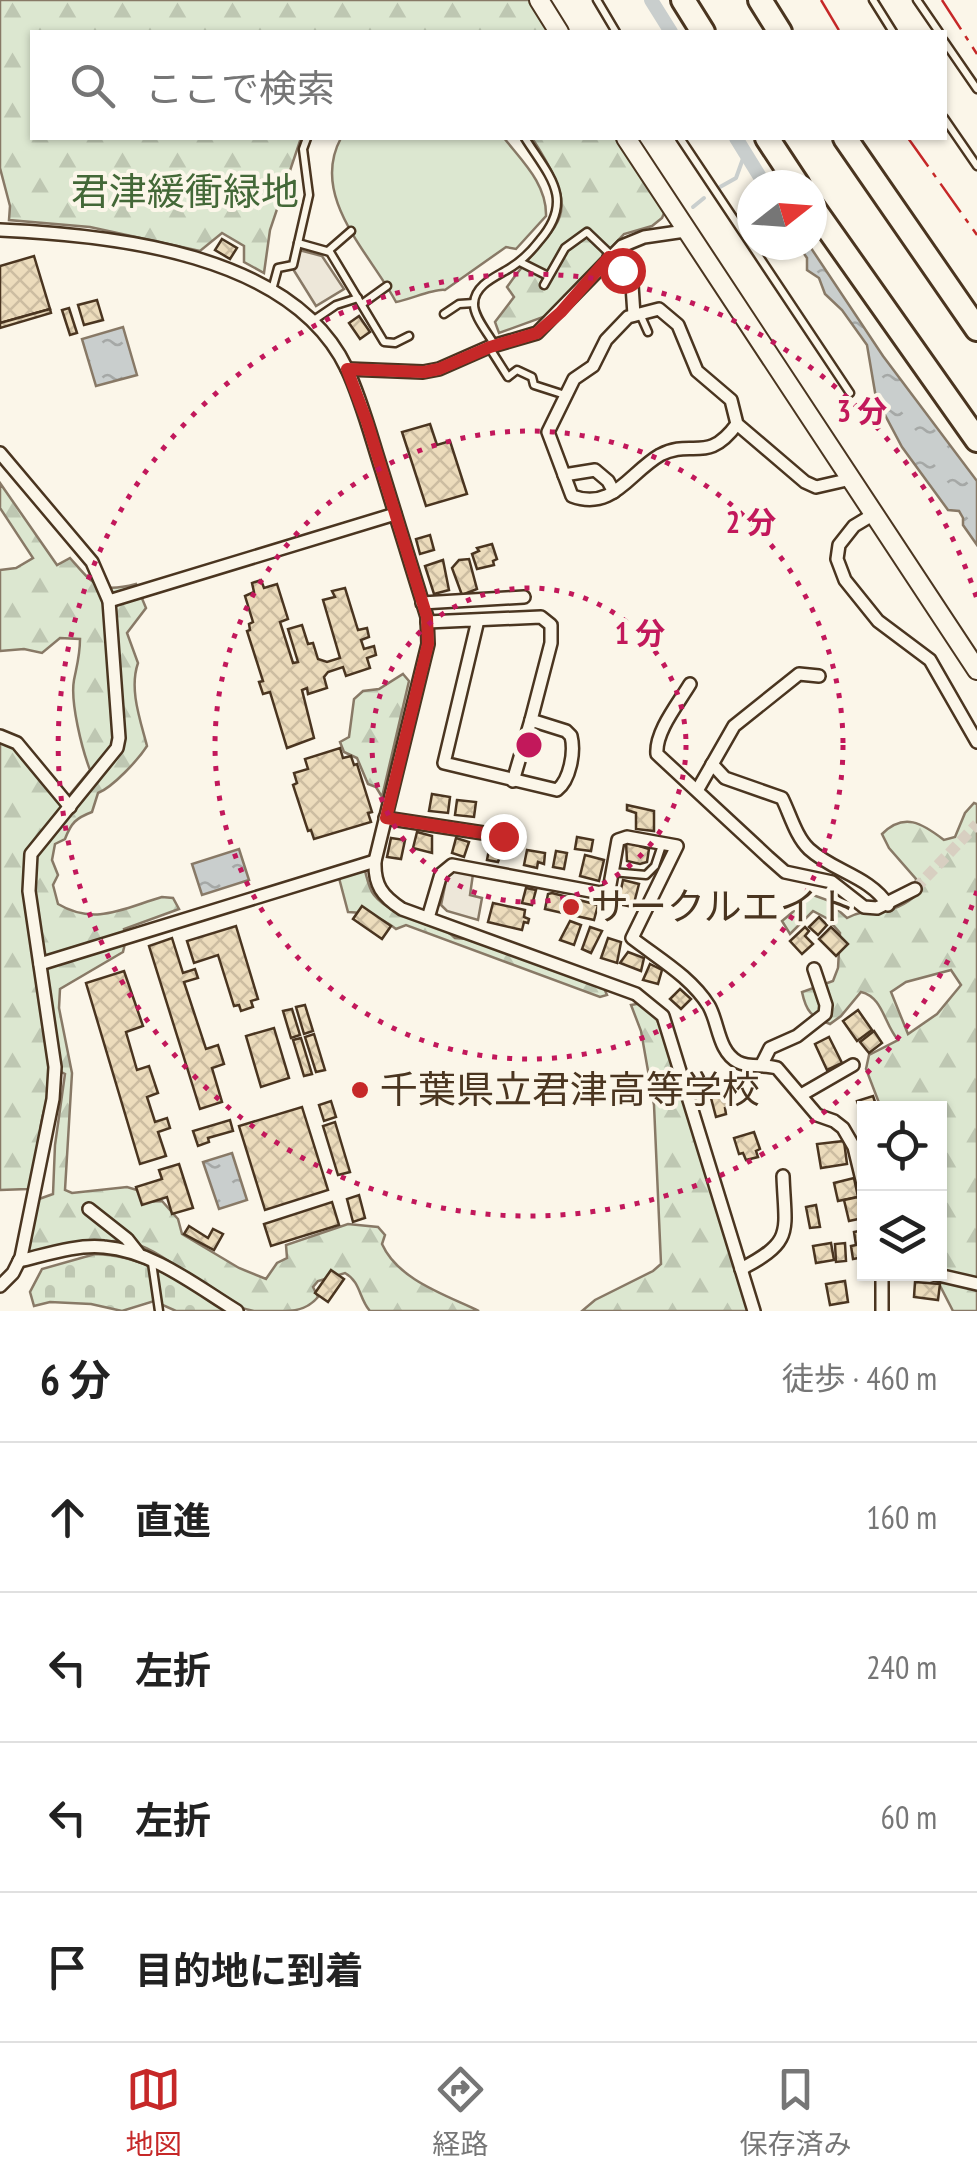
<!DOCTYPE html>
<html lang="ja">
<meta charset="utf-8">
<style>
body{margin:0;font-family:"PT Sans Narrow","Noto Sans JP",sans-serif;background:#f2f2f2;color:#222}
.controls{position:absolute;right:30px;bottom:30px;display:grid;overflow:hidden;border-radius:0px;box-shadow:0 2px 8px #0004}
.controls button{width:90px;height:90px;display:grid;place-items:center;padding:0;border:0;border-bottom:2px solid #e0e0e0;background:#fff;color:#222;font:50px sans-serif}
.compass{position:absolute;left:737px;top:170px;width:90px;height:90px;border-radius:50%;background:#fff;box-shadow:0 2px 8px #0004;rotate:73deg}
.stop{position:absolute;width:30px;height:30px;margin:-22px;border:8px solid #c62828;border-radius:50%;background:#fff}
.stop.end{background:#c62828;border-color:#fff;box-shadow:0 2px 10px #0008}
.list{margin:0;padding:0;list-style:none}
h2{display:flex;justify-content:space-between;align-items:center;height:130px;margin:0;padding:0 40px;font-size:42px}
h2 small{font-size:32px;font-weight:400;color:#767676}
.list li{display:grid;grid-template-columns:65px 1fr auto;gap:30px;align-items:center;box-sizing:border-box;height:150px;padding:0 40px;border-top:2px solid #e0e0e0}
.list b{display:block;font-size:38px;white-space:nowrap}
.list em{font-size:32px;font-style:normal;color:#767676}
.icon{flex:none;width:55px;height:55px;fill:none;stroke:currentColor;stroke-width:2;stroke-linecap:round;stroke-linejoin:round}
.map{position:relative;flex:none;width:977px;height:1311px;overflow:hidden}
.search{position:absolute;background:#fff;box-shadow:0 2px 8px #0004;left:30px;right:30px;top:30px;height:110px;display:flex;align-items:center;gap:25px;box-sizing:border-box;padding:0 35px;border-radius:0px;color:#767676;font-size:38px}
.sheet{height:730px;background:#fff}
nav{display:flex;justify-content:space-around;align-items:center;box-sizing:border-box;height:140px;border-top:2px solid #e0e0e0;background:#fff;font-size:28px;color:#767676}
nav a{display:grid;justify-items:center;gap:5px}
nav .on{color:#c62828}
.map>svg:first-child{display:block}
.forest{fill:url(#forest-firs);stroke:#887966;stroke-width:2.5;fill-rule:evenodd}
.cemetery{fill:url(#cemetery-stones);stroke:#887966;stroke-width:2.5}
.garden{fill:#dce7d0;stroke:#887966;stroke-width:2.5}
.parking{fill:#ede7d9;stroke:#887966;stroke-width:2.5}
.water{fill:url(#water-ripples);stroke:#887966;stroke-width:2.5}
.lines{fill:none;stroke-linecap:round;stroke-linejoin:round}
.stream{stroke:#c9cecd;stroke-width:4}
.canal{stroke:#c9cecd;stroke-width:14}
.building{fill:url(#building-cross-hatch);stroke:#4a3520;stroke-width:2.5}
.street-tunnel{stroke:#d8cfc1;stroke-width:11;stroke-dasharray:11 5.5;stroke-linecap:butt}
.lane-casing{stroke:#4a3520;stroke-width:11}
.street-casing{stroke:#4a3520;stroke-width:16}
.primary-casing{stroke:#4a3520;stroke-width:22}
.highway-casing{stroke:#4a3520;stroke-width:28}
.lane{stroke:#fbf6e9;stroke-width:6}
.street{stroke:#fbf6e9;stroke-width:11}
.primary{stroke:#fbf6e9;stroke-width:18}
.highway{stroke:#fbf6e9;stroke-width:22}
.power{stroke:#c62828;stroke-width:2.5;stroke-dasharray:35 8 5 8;stroke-linecap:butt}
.route{stroke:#c62828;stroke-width:12}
.ring{fill:none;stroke:#c2185b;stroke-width:5;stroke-dasharray:5 10}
.poi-dot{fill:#c62828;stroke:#fbf6e9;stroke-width:4}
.labels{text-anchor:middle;stroke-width:8;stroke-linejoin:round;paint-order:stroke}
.park-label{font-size:38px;fill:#436837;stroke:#fbf6e9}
.poi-label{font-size:38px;fill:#4a3520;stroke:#fbf6e9;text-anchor:start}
.centre{fill:#c2185b;stroke:#fbf6e9;stroke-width:5}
.ring-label{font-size:30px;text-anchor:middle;font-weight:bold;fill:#c2185b;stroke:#fbf6e9;stroke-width:8;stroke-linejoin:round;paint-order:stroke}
</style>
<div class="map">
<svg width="977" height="1311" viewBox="0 0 977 1311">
<defs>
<pattern id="forest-firs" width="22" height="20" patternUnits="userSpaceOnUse" patternTransform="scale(2.5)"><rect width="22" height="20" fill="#dce7d0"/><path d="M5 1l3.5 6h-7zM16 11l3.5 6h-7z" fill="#bec7b2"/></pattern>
<pattern id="cemetery-stones" width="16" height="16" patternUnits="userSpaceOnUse" patternTransform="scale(2.5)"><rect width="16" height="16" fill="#dce7d0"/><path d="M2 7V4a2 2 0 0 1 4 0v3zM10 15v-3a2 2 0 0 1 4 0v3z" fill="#bec7b2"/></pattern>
<pattern id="water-ripples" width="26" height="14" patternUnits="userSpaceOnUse" patternTransform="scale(2.5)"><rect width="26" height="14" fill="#c9cecd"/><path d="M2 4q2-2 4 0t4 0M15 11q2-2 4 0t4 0" fill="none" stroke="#a5a8a6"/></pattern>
<pattern id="building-cross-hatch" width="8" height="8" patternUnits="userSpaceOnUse" patternTransform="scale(2.5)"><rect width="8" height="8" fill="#ecdcbc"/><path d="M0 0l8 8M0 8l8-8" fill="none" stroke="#ccbda1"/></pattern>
</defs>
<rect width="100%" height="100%" fill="#fbf6e9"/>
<!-- forest -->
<g class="forest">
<path d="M0,0H531L551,32H32V138H301L270,230L264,273L244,262V246L222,233L200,251L90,227L9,220L10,206L0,168Z"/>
<path d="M532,138H618L665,211L662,218L652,226L624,234L546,316L499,333L495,322L514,297L507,287C556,217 588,225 532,138Z"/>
<path d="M0,483L57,565L70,558C94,585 98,594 136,584L146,608L127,633L138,663C129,689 140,719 147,746C138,760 113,787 98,793L92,812C76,818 71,823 65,839L55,844L52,860L58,875L53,885L58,904C95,926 124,908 162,897L173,898L179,909L124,929L126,939L123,952L60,989L59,1008L72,1073L65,1190L72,1193L127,1187L137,1190L143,1202L162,1201L178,1219L182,1234L239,1268L266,1279L277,1263L287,1258L286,1245L348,1224L378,1227L385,1235L382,1244C398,1280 446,1295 479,1311H370C359,1299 361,1282 345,1273L318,1281L313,1287L318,1297C309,1308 298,1311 285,1311C275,1311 263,1311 254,1311C215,1305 174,1255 133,1243C107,1236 60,1250 33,1255L26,1252L39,1199L53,1194L55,1145L65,1074L57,1070C51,1090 41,1113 40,1134C38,1155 41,1171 28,1189L0,1190V739L22,753L62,804L90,770C82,749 70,702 74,680C77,665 80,655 80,639L60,638L42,653L24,649L0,651V570L16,568L33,558L0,508Z"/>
<path d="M403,674L409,681L382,797L376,787L368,784L357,758L344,752L340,742L349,737L354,699L363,691L379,689Z"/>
<path d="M974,803L977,804V1311H953L934,1274H940V1108H881L866,1069L869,1055L898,1040C884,1024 883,997 861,992L841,1016L830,1024C811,1017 806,1011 802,992L833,981L838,968L840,933L828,919L813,911L790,934L782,921L813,895L827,900L847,918C872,904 885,920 914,897L916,879L889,848L882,834C904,812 922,823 944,840L955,837L965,813ZM951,970L961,985L937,1014L908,1034L891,992L906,982Z"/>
<path d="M356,870L365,871C367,878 369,889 374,895C394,920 433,917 455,938L467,939L604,988L607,995L600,997L406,925L396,929C381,917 367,913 348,912L339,878Z"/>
<path d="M642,1003L656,1018L667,1042L749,1311H582L595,1300L653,1271L661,1264L654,1105L641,1031L631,1005Z"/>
</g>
<!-- cemetery -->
<path class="cemetery" d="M95,1254C145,1255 187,1285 228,1311H176L154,1301L122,1311L91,1304L50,1302L34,1306L30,1292L42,1269Z"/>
<!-- garden -->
<path class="garden" d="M341,138H504C522,161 547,184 546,216L516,249L506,247L445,290C435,288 409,300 396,302C370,253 309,197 341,138Z"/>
<!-- parking -->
<g class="parking">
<path d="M299,250L322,256L344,289L316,306L293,269Z"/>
<path d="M453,870L473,874L470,895L482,898L478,920L447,911L441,905L447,876Z"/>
</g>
<!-- water -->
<g class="water">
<path d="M798,245H809L883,356L977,481V545L963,525V518L959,511L948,510L902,447L876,398L867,345L842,310L825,294L819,278L807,270V258Z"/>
<path d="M123,327L137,375L96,386L82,339Z"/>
<path d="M239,849L249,880L202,895L192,864Z"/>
<path d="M232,1153L247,1200L219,1209L203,1162Z"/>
</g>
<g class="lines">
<!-- stream -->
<g class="stream">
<path d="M720,187L736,178L745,153"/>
<path d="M693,207L704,198"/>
</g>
<!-- canal -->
<g class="canal">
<path d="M651,0L671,32"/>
<path d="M736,138L765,185"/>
</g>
</g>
<!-- building -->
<g class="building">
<path d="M222,239L237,248L230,259L215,250Z"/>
<path d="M34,256L50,309L0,323V266Z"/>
<path d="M97,300L103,320L84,325L78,305Z"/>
<path d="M69,308L77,333L70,335L62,310Z"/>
<path d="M50,309L51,313L0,328V323Z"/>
<path d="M359,316L370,332L360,339L349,323Z"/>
<path d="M430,424L437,445L450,441L467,494L426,506L402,432Z"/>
<path d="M430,535L434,550L420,554L416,539Z"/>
<path d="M492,544L497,559L493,561L494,565L477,569L472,554L479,551L477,548Z"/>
<path d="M469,559L477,589L462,595L452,568L459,560Z"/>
<path d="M443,560L449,590L434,594L425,566Z"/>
<path d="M261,580L264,588L277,584L288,619L280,622L293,663L298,662L288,629L302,625L308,644L313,643L318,659L327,662L340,658L323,600L335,597L332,591L345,588L358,630L367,628L369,637L361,640L364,649L374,646L376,655L367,658L370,668L346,676L343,667L328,672L324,677L327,688L308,694L307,688L302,690L314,738L287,748L270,692L263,694L259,682L263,681L247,631L250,630L249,624L253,622L245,596L254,592L252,583Z"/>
<path d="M340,748L343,758L351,756L354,765L357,764L372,812L368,813L371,822L314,839L311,830L308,831L293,785L297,783L294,773L308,769L305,759Z"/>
<path d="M432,794L450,797L448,813L429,811Z"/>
<path d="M457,800L476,802L474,817L455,815Z"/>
<path d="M627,805L654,811V831L636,829V813L627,810Z"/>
<path d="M417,832L432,836V853L413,848Z"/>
<path d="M577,837L593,840L591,851L575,849Z"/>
<path d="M391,838L405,840L401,859L387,857Z"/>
<path d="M456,838L469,842L464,857L452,853Z"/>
<path d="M626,842L649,849L647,862L640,864L627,861Z"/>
<path d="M490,844L504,846L498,862L487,860Z"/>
<path d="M527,850L545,853L544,864L538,862L537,868L524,865Z"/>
<path d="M556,851L567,853L564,869L553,867Z"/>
<path d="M585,855L604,860L599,881L580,876Z"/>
<path d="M623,880L639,884L633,907L618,904Z"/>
<path d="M526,888L536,890L532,905L522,903Z"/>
<path d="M552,893L598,905L594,920L545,909L548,894Z"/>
<path d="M493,903L525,910L524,917L529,919L528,923L524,922L522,930L488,922Z"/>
<path d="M362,906L391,926L382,939L353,919Z"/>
<path d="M819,917L827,925L818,935L809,927Z"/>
<path d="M570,921L581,925L574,945L560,940Z"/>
<path d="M236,926L258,999L251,1001L253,1007L241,1011L239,1005L234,1006L218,955L194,963L187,941Z"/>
<path d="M590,927L602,931L591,953L582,949Z"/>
<path d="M805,927L809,931L805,936L813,944L802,954L790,941Z"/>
<path d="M831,927L848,944L836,956L819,939Z"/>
<path d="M172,938L183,973L195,969L198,978L184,982L206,1049L218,1045L224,1064L212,1068L222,1102L200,1109L149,946Z"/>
<path d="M608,938L621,942L617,963L601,958Z"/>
<path d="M628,952L644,958L641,971L620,963Z"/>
<path d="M650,964L662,970L658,984L643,980Z"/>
<path d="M124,971L143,1026L126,1032L137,1070L149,1066L158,1093L147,1097L155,1122L167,1118L170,1128L158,1132L166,1156L140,1164L86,983Z"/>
<path d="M680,989L691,999L681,1009L670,999Z"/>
<path d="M305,1005L313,1031L304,1034L296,1007Z"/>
<path d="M292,1009L300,1035L291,1038L283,1011Z"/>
<path d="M858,1010L872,1030L857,1041L843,1021Z"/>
<path d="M274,1028L289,1078L261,1087L246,1036Z"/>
<path d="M874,1031L882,1043L869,1053L860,1042Z"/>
<path d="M314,1034L325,1070L316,1072L305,1037Z"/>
<path d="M829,1037L842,1063L827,1070L815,1044Z"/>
<path d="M301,1038L312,1074L304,1076L293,1040Z"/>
<path d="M721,1095L725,1098L728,1107L725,1108L726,1114L716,1117L711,1098Z"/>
<path d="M873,1096L877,1108H864V1121L857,1101Z"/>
<path d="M331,1101L336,1117L324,1121L319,1105Z"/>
<path d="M302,1107L328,1190L265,1210L239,1126Z"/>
<path d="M230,1120L233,1131L208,1138L209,1142L198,1146L193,1131Z"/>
<path d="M335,1122L350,1172L338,1175L323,1126Z"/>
<path d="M754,1132L760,1149L756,1151L758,1157L746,1160L743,1153L739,1154L734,1138Z"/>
<path d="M844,1141L847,1164L821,1168L817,1144Z"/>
<path d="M179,1164L193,1208L172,1214L167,1197L142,1205L136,1187L162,1179L159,1170Z"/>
<path d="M854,1178L858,1197L838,1201L834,1183Z"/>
<path d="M359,1195L365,1218L353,1222L347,1199Z"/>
<path d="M858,1197L863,1218L849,1221L844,1200Z"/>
<path d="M332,1202L339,1225L271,1246L264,1224Z"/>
<path d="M816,1205L820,1227L810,1228L806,1207Z"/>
<path d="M189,1226L208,1238L213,1229L223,1234L214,1250L184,1234Z"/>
<path d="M864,1230V1257L853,1259L851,1246L856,1245L854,1232Z"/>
<path d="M831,1243L834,1260L816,1263L813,1246Z"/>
<path d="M845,1243L846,1261L836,1262L835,1244Z"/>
<path d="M331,1270L344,1279L328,1302L315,1293Z"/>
<path d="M845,1281L848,1302L830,1305L826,1284Z"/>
<path d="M915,1282L940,1284L938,1300L914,1297Z"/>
</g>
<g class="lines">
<!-- street-tunnel -->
<path class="street-tunnel" d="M915,889L977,824"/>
<!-- lane casing -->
<g class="lane-casing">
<g id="lane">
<path d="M597,0L616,32"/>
<path d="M873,0L893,32"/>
<path d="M917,0L939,32"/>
<path d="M944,41L977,89"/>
<path d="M944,118L977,166"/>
<path d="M680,138L850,393"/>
<path d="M298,243L330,252L384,342L395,343L409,336"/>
<path d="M328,251L351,231"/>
<path d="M520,262L548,276"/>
<path d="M544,285L565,248L587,232L611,255"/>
<path d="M272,290L278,268L293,265L309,195L303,149L307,138"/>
<path d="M362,304L387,286"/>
<path d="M444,314L459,304L474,303"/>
<path d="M640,314L648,332"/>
<path d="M311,322L336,305L358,298"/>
<path d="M494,344C488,333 473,316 474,303C475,286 493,278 505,271C520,263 530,253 540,240C575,199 549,176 525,138"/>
<path d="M489,347L508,377L517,370L532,377L534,385L565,395"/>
<path d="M612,872L646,875L655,866L662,845"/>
<path d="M152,1263L159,1311"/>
</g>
</g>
<!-- street casing -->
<g class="street-casing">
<g id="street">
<path d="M0,230C112,235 292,253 347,369C362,401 371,437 382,471C397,520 412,568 427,617L428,644L375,861C374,885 382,896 402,909L636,994L663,1016L754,1311"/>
<path d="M609,257L632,285L634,315"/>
<path d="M347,369L423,372L439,369L489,347L537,333L622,246L644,237L685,231"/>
<path d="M737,424C707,465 692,438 660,455C629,473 613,511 572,496L548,432L574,379L593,366L606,340L628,317L659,309L678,325L697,371L731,400L737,424L805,482L816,487L851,479"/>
<path d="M0,453L92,562L109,601L119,738L117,748L31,854L29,891L55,1067L53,1099L21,1257L13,1273L0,1286"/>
<path d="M564,475L595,470L608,481L614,492"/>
<path d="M874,514L854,526L839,545L837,559L845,580L878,621L930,660L977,742"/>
<path d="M109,601L395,514"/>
<path d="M422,603L524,597"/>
<path d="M427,622L541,617L551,625V643L531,720L566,731L571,736C575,752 570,780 557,790L444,763L478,620"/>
<path d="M690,684C678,704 655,732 657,754L768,857L785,872L832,882L864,907L877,908L915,889"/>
<path d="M0,736L17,743L70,807"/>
<path d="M712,764L725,778L782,798C790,814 796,837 809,849C834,872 869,876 888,905"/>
<path d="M513,781L531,720"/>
<path d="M698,789L734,726L799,674L819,676"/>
<path d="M385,818L503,836"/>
<path d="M428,918L441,874L452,865L601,893L609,890L618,840L627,837L677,846L632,938C659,959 691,977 709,1006C719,1024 718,1051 738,1062C749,1068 764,1064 777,1068L817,1115L834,1121L843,1128L854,1147L864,1188"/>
<path d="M40,964L375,861"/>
<path d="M762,1064L770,1048L797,1036L825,1014L826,1005L814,969"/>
<path d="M801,1095L853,1065"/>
<path d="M89,1209L127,1239L138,1253"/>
<path d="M19,1261C45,1255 77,1244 104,1247C153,1251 196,1286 237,1311"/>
<path d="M741,1269C795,1241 785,1232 783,1176"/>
<path d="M882,1274V1311"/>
<path d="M934,1274L977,1284"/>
</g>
</g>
<!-- primary casing -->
<g class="primary-casing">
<g id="primary">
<path d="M539,0L559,32"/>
<path d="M626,138L977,670"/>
</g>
</g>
<!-- highway casing -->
<g class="highway-casing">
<g id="highway">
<path d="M683,0L703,32"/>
<path d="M760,0L780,32"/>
<path d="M767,138L798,185"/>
<path d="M845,138L977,329"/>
<path d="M812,206L977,440"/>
</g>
</g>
<!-- lane -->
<use href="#lane" class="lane"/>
<!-- street -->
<use href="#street" class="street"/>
<!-- primary -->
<use href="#primary" class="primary"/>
<!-- highway -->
<use href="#highway" class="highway"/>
<!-- power -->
<g class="power">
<path d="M821,0L840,32"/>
<path d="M942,0L977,54"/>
<path d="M908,138L977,235"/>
</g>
</g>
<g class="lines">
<!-- route -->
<path class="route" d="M503,836L386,818L428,644L427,617L367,422L347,369L424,372L439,369L490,347L537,333L561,312L609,257L622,270"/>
</g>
<!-- distance rings -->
<g class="ring">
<circle cx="529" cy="745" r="157"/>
<circle cx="529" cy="745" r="314"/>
<path d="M977 891A471 471 0 1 1 977 599"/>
</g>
<!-- markers -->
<g class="poi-dot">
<circle cx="571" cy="907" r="10"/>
<circle cx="360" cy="1090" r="10"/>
</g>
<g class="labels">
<!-- park labels -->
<g class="park-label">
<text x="185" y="205">君津緩衝緑地</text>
</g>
<!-- poi labels -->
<g class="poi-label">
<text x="591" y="920">サークルエイト</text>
<text x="380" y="1103">千葉県立君津高等学校</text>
</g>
</g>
<circle cx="529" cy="745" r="15" class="centre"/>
<g class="ring-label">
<text x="862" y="422">3 分</text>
<text x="751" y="533">2 分</text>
<text x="640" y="644">1 分</text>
</g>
</svg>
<div class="controls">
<button><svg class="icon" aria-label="locate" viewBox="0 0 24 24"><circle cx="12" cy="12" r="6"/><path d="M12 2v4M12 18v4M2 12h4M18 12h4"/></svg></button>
<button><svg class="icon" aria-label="layers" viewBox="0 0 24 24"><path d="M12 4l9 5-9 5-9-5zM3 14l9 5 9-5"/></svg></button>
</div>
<svg class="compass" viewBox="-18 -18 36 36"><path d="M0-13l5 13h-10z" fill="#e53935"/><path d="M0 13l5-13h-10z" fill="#767676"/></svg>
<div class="stop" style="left:622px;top:270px"></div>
<div class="stop end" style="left:503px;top:836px"></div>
<div class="search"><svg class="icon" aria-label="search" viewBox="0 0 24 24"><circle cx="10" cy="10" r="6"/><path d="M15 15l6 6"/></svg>ここで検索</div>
</div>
<section class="sheet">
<h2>6 分<small>徒歩 · 460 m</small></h2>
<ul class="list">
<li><svg class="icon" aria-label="ahead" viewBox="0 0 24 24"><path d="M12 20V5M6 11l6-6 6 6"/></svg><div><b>直進</b></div><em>160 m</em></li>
<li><svg class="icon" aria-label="left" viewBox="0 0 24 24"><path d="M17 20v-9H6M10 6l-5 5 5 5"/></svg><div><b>左折</b></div><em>240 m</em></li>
<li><svg class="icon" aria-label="left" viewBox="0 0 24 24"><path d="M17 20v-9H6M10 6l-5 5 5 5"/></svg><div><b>左折</b></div><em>60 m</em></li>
<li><svg class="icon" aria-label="arrive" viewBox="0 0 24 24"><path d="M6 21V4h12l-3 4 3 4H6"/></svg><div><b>目的地に到着</b></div></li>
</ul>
</section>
<nav>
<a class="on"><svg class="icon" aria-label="map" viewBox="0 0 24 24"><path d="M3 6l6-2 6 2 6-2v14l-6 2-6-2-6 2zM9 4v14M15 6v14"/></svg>地図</a>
<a><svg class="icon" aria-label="directions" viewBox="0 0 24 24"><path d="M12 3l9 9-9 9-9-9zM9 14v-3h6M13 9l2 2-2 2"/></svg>経路</a>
<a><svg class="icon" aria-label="saved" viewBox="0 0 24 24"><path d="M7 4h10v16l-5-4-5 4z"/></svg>保存済み</a>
</nav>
